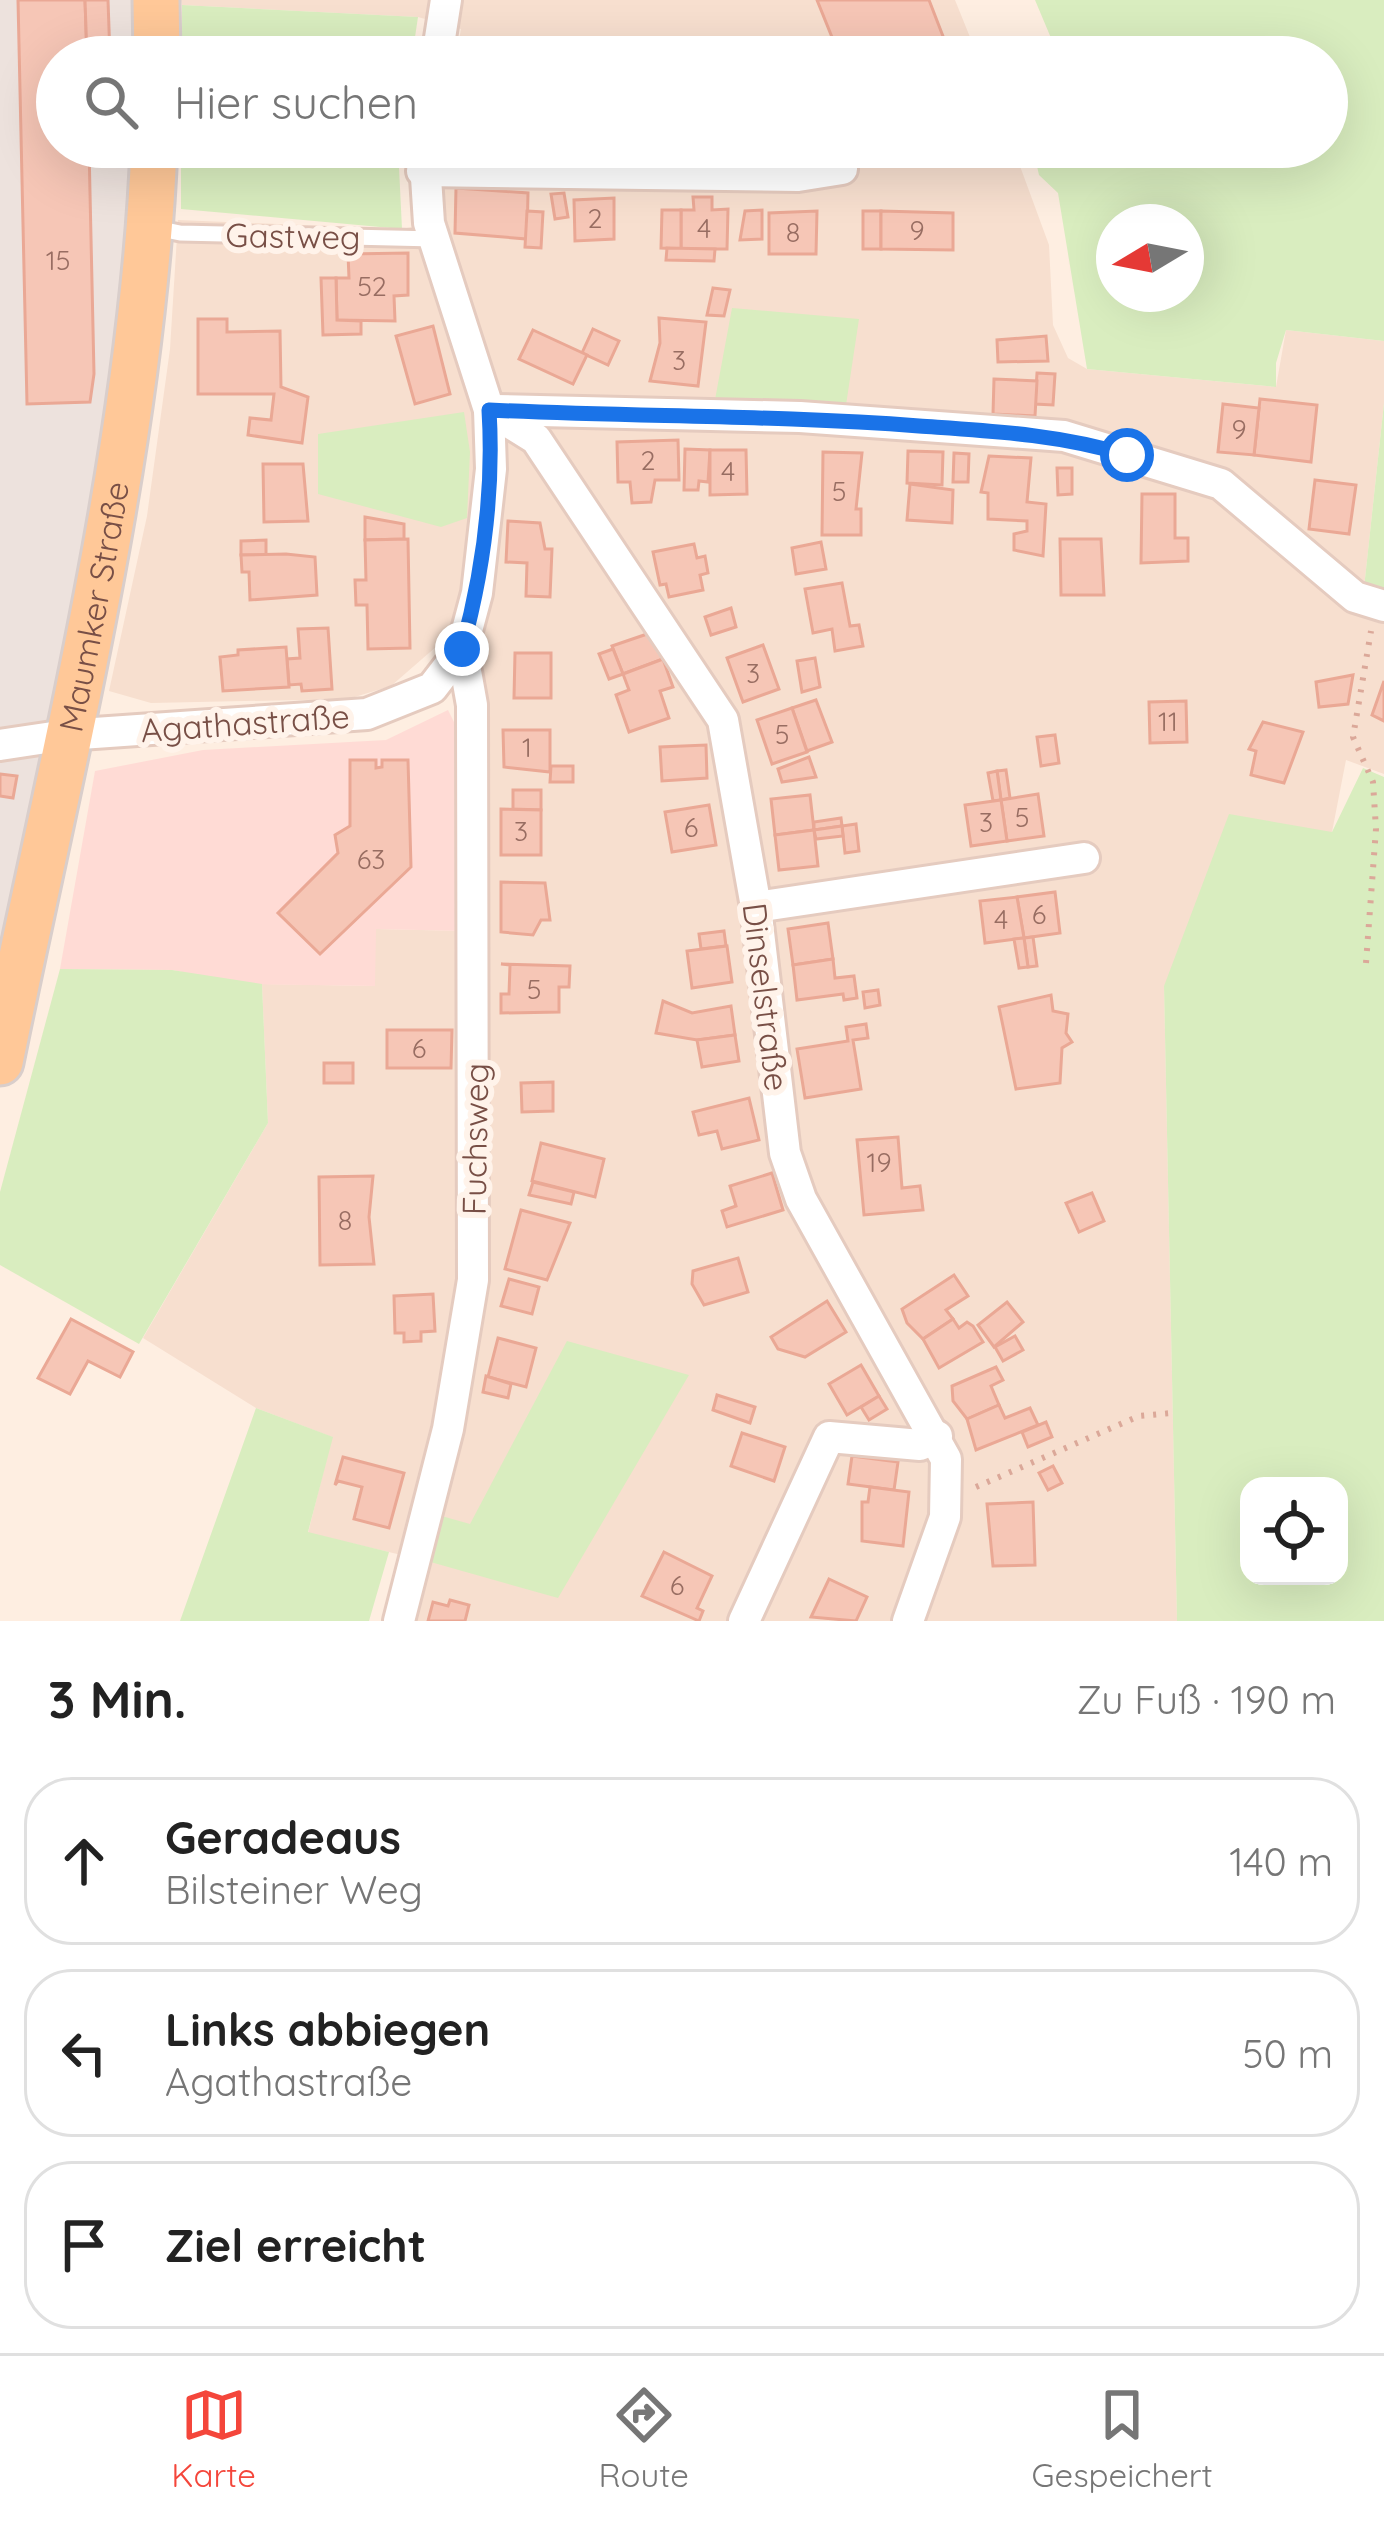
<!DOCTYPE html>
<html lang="de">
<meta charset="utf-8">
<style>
body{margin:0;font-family:Quicksand,sans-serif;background:#f6f6f6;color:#222}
.controls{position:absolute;right:36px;bottom:36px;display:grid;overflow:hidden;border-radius:24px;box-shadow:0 12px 48px #0002}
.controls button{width:108px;height:108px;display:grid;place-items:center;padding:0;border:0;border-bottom:3px solid #e0e0e0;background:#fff;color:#222;font:60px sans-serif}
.compass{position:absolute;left:1096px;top:204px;width:108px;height:108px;border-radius:50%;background:#fff;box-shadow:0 12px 48px #0002;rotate:260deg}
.stop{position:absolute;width:36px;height:36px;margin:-27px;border:9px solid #1a73e8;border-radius:50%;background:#fff}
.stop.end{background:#1a73e8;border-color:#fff;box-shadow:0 3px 12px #0008}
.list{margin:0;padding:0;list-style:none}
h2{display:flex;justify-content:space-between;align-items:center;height:156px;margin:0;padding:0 48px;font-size:51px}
h2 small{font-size:39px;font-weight:400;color:#767676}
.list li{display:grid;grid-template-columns:78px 1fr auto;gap:36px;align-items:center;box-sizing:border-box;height:168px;margin:0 24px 24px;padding:0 24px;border:3px solid #e0e0e0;border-radius:48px}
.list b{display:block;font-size:45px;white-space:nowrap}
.list p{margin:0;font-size:39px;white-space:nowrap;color:#767676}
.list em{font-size:39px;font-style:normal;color:#767676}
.icon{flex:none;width:66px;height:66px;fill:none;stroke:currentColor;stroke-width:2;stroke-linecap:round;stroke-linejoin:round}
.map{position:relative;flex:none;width:1384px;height:1621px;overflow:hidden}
.search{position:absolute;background:#fff;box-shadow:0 12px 48px #0002;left:36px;right:36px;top:36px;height:132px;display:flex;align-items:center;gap:30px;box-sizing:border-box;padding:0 42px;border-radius:66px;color:#767676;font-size:45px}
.sheet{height:732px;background:#fff}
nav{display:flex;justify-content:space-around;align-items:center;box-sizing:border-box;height:168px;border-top:3px solid #e0e0e0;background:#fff;font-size:33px;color:#767676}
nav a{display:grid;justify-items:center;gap:6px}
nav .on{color:#f4463b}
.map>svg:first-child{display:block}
.residential{fill:#f7dfcf}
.commercial{fill:#ffdbd5}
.industrial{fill:#ede2dd}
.green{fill:#d9edbf;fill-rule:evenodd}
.building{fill:#f6c6b6;stroke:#eaa895;stroke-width:3}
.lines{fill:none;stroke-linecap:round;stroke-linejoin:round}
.service-casing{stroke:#e5cbbf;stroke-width:21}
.minor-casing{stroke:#e5cbbf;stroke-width:36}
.primary-casing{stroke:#d9cecb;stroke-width:51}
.path{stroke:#dba899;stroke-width:6;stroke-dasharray:3 9;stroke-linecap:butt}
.service{stroke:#fff;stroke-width:15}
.minor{stroke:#fff;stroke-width:30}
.primary{stroke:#ffc898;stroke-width:45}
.route{stroke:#1a73e8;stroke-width:15}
.labels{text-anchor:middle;stroke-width:12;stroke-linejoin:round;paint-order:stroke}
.number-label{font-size:27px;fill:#986d62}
.street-label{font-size:33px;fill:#784f46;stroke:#fff3ea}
</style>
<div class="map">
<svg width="1384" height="1621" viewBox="0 0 1384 1621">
<rect width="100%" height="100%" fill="#feeee1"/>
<!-- residential -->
<g class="residential">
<path d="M181,0H955L978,57H456L461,29L418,17L182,5Z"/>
<path d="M441,147H1013L1049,245L1053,325L1068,358L1087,369L1276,387L1286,330L1384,341V403L1364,588L1352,612L1384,620V774L1346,760L1332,832L1164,986L1177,1621H411L427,1561L308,1533L332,1437L256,1408L143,1338L268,1123L262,984L374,986L375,929L463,931L483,823L484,652L437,646L391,686L348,699L151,703L109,691L147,516L170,349L178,220L402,229L440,221Z"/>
</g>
<!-- commercial -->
<path class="commercial" d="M448,710L460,734L463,931L376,929L375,986L244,984L172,970L60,969L95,771L203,750L386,740Z"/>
<!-- industrial -->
<path class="industrial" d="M0,0H136V57H57V147H135L132,242L96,498L0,988Z"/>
<!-- green -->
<g class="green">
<path d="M1035,0H1384V341L1286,330L1276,363V387L1087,369L1058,193L1039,175L1034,153L1050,147H1327V57H1059ZM1114,222H1186V294H1114Z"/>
<path d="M182,5L418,17L412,57H182Z"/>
<path d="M181,147H398L402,229L181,209Z"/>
<path d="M732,308L859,319L846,405H714Z"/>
<path d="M1384,403V591L1364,588Z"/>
<path d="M464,412L470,452L467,518L441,527L318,494V434Z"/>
<path d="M1363,768L1384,777V1621H1177L1164,986L1229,814L1332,832ZM1249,1486H1339V1576H1249Z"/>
<path d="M60,969L172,970L262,984L268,1123L139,1344L0,1265V1192Z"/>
<path d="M567,1341L689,1375L558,1598L427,1561L438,1515L470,1524Z"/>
<path d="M256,1408L333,1437L308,1532L389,1552L369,1621H180Z"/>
</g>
<!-- building -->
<g class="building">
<path d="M18,0H85L87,57H57V147H89L94,374L90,402L27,404Z"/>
<path d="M85,0H108L110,57H87Z"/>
<path d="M817,0H929L951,57H840Z"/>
<path d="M456,188L528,193L527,239L455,233Z"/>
<path d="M564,193L568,217L555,219L551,194Z"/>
<path d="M693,197H712V210L728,209L727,249H681V210H694Z"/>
<path d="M614,198V239L575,241L574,200Z"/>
<path d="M662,210H681V249L661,248Z"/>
<path d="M762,210V239L740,240L745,211Z"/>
<path d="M527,211L543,212L541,248L525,247Z"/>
<path d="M817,211L816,254H769V213Z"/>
<rect x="863" y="211" width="18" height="38"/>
<path d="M881,211L953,213V250L881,249Z"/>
<path d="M667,248L715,249L714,261L666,260Z"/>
<path d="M408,253V295L394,296L395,321L337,320L336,278H349L348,254Z"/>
<path d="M321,278H336L337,320L361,321V334L323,335Z"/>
<path d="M713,288L730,290L724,316L707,315Z"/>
<path d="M659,318L706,322L698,386L650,381L660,343Z"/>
<path d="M198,319H227V332L280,331L281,387L308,397L302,443L248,435L250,418L271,420L274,394H198Z"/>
<path d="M433,326L450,394L415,404L396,336Z"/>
<path d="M593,329L619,341L608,365L582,353Z"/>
<path d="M533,330L587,355L573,384L519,359Z"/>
<path d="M1046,336L1048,361L998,362L997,340Z"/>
<path d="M1037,373L1055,374L1053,405L1035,404Z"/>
<path d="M994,379L1037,381L1035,416L993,414Z"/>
<path d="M1260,399L1317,405L1311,462L1254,455Z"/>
<path d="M1223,404L1259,408L1254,455L1218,452Z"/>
<path d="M678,440L679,480H655L651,502L632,503L630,482H618L617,442Z"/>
<path d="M685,449L710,450L708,482L699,481L698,490H684Z"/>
<path d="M710,450H746L747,494L710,495Z"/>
<path d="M908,451L943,452L942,485L907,483Z"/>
<path d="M823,452L862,453L856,509H861V535H822Z"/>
<path d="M954,453L969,454L968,482H953Z"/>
<path d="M989,456L1031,458L1027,502L1046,504L1043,556L1014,550V534L1027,531V521L988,519V493L981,492Z"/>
<path d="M263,464H303L308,521L264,522Z"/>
<path d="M1057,468H1072V494L1058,495Z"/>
<path d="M1315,480L1356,485L1349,534L1309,529Z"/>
<path d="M910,484L953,490L952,523L907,520Z"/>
<path d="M1142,494H1175V538H1188V561L1141,563Z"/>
<path d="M365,517L404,524V539L365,540Z"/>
<path d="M508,521L540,523L545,549H552L550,597L526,596L527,563L506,562Z"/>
<path d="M408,539L410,648L368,649L367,605H356L355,580H366L365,540Z"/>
<path d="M1060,539H1101L1104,595H1061Z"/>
<path d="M266,540V555H241V541Z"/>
<path d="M821,542L826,569L796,574L792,548Z"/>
<path d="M694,544L697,558L705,556L708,573L700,575L703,590L669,597L666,584L660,585L653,552Z"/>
<path d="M286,554L315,557L317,595L250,600L249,572H242L241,555Z"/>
<path d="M842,583L850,626L859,625L863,646L835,651L832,629L813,633L805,589Z"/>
<path d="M731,608L736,627L711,635L705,617Z"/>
<path d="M328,628L332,689L302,691L301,684L289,685L287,659L300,658L298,629Z"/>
<path d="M653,632L663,659L623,674L612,646Z"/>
<path d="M763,645L779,689L743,702L727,658Z"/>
<path d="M286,647L289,687L223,691L220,657L238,655V650Z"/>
<path d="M613,649L623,674L609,679L599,654Z"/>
<path d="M515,653H551V698H514Z"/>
<path d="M815,658L820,687L802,692L797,661Z"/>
<path d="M663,659L673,687L660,691L669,718L629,732L616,695L629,690L623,674Z"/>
<path d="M1353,675L1348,704L1319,707L1316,682Z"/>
<path d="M1384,681V721L1372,715Z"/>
<path d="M816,700L832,742L807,751L792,708Z"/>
<path d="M1186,701L1187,742L1150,743L1149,702Z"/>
<path d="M792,708L807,752L772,764L757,720Z"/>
<path d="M1263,722L1303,732L1284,783L1251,775L1256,751L1249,749Z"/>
<path d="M503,730H550V772L504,767Z"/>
<path d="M1055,735L1059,763L1041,766L1037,737Z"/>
<path d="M706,745L707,778L662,781L660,747Z"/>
<path d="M809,757L816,777L782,782L778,769Z"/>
<path d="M350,760H376V768L382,767V760H408L411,867L320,954L278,913L338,853L335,835L350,826Z"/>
<path d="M551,766H573V782H550Z"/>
<path d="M1006,770L1010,798L1001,800L997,771Z"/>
<path d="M997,771L1001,800L993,801L988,773Z"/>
<path d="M0,774L17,776L13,798L0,796Z"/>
<path d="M513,790H541V810L513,809Z"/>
<path d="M1038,794L1044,836L1007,841L1001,800Z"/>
<path d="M810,795L814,830L775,835L771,799Z"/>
<path d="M1001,800L1007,841L971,846L965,805Z"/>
<path d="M709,805L716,845L672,852L665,812Z"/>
<path d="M501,809L541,810V855H501Z"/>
<path d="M841,818L842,826L814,830V822Z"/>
<path d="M856,824L859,851L845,853L842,826Z"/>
<path d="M842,826L843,836L816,839L814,830Z"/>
<path d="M814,830L818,866L779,870L775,835Z"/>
<path d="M501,882L545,883L550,920H541L533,935L501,932Z"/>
<path d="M1055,892L1060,933L1024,938L1017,897Z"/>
<path d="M1017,897L1024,938L985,943L980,901Z"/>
<path d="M828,923L833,959L793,965L788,929Z"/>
<path d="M724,931L726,946L701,949L699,934Z"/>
<path d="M1033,937L1037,966L1028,967L1024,938Z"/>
<path d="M1024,938L1028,967L1019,968L1014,939Z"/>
<path d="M727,946L732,982L692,988L687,951Z"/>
<path d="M833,959L835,978L854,976L857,998L844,1000L843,994L797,1000L793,965Z"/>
<path d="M501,964L570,966L569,987H559V1012L501,1013V994H509L510,965Z"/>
<path d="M878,990L880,1005L865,1008L863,992Z"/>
<path d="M1051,995L1053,1011L1068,1014L1066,1033L1072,1042L1062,1048L1060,1083L1016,1089L999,1007Z"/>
<path d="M663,1001L692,1013L731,1006L735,1035L697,1040L656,1033Z"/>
<path d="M866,1024L868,1038L853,1040L861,1089L805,1098L797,1049L848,1041L846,1027Z"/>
<path d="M387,1030H452L451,1068H387Z"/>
<path d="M735,1035L739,1061L702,1067L697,1040Z"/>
<rect x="324" y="1063" width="29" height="20"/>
<path d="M553,1082V1111L522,1112L521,1083Z"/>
<path d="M749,1098L759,1140L722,1149L717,1131L699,1135L693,1112Z"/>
<path d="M898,1137L902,1188L920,1186L923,1210L864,1215L857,1140Z"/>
<path d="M541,1143L604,1159L595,1197L532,1181Z"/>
<path d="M772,1173L783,1210L727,1227L722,1211L736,1206L730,1186Z"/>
<path d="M373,1176L369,1217L374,1264L320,1265L319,1177Z"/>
<path d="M533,1182L574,1192L571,1204L529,1195Z"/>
<path d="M1092,1193L1104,1221L1079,1232L1066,1203Z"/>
<path d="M521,1210L570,1223L547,1280L505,1269Z"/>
<path d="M738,1258L748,1292L704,1305L692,1284L693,1271Z"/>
<path d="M954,1275L968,1296L946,1310L953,1319L923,1339L907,1323L902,1309Z"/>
<path d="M509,1279L539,1287L532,1314L501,1306Z"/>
<path d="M433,1294L435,1331L421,1332V1341L404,1342V1333H395L394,1296Z"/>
<path d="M827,1301L846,1332L805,1357L778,1349L771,1337Z"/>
<path d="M1007,1302L1023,1322L994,1347L978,1325Z"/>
<path d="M71,1319L133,1352L120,1377L88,1361L70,1394L38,1378Z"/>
<path d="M953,1319L959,1328L967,1322L973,1326L983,1342L939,1368L923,1339Z"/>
<path d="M1015,1336L1023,1350L1003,1361L995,1347Z"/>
<path d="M498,1338L536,1348L526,1387L488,1377Z"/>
<path d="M861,1365L879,1396L847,1415L829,1384Z"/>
<path d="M996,1367L1003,1380L991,1386L999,1405L967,1419L953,1401L952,1386Z"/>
<path d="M486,1376L511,1384L508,1398L483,1392Z"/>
<path d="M717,1395L755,1407L750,1423L713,1410Z"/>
<path d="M879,1396L887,1409L869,1420L861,1407Z"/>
<path d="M999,1405L1005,1418L1030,1408L1038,1425L976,1450L967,1419Z"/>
<path d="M1046,1422L1052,1437L1028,1447L1022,1432Z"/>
<path d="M742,1433L785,1447L774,1481L731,1466Z"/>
<path d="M852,1456L898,1462L894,1490L848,1484Z"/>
<path d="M343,1457L404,1473L389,1528L354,1519L362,1487L338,1481L335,1485Z"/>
<path d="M1053,1466L1062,1483L1048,1490L1039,1473Z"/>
<path d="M870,1487L909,1492L903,1546L862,1541V1502H868Z"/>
<path d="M1033,1502L1035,1565L993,1566L987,1504Z"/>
<path d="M664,1552L712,1576L697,1608L703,1611L699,1621L642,1596Z"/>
<path d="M829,1579L867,1597L856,1621L811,1617Z"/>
<path d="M450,1600L469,1605L465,1621H428L433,1602L448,1606Z"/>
</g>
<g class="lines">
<!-- service casing -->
<g class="service-casing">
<path id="service" d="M151,227L180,233L435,239"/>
</g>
<!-- minor casing -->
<g class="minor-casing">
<g id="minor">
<path d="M437,57L446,0"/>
<path d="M422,171L798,176L842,169"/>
<path d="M489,410L536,439L723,720L756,907L785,1153L801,1199L946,1459L945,1517L908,1621"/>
<path d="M495,410L800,417L1064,436L1221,484L1355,597L1384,606"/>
<path d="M0,745L66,735L367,714L432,688L462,649L477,593L491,469L489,410L429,223L424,147"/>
<path d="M756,907L1084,858"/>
<path d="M399,1621L448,1429L473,1280L472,705L462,649"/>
<path d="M744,1621L829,1437L920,1445L937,1436"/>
</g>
</g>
<!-- primary casing -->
<g class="primary-casing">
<g id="primary">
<path d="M156,0L157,57"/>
<path id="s1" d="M0,1062C60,766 142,449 154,147"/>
</g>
</g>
<!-- path -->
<g class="path">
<path d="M1366,963L1376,829L1373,782L1353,737L1371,631"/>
<path d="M976,1487L1139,1416L1172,1413"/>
</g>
<!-- service -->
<use href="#service" class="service"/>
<!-- minor -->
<use href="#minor" class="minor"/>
<!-- primary -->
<use href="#primary" class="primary"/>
</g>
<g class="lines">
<!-- route -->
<path class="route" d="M462,649C483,572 494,490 489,410C633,417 776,415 919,426C991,431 1058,434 1127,455"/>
</g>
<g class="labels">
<!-- number labels -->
<g class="number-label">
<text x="595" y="228">2</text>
<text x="704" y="238">4</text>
<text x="917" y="240">9</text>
<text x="793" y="242">8</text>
<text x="58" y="270">15</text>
<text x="372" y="296">52</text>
<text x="679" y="370">3</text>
<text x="1239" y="439">9</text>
<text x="648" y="470">2</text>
<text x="728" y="481">4</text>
<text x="839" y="501">5</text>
<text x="753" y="683">3</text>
<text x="1168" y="731">11</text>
<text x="782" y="744">5</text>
<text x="527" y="757">1</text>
<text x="1022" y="827">5</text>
<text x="986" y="832">3</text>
<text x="691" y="837">6</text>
<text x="521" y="841">3</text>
<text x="371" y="869">63</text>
<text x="1039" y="924">6</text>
<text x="1001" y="929">4</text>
<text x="534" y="999">5</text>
<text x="419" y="1058">6</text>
<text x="879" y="1172">19</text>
<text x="345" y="1230">8</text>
<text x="677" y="1595">6</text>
</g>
<!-- street labels -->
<g class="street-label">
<text transform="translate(293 236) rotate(1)" y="12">Gastweg</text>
<text dy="12" stroke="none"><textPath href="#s1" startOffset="465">Maumker Straße</textPath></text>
<text transform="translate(245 723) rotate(-4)" y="12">Agathastraße</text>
<text transform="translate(766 997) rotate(83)" y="12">Dinselstraße</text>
<text transform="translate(475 1139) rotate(-89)" y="12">Fuchsweg</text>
</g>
</g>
</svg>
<div class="controls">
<button><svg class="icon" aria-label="locate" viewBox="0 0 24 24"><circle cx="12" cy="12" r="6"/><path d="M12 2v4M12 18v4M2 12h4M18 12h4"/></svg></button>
</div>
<svg class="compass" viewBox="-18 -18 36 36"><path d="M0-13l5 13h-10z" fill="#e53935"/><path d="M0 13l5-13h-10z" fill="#767676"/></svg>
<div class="stop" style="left:1127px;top:455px"></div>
<div class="stop end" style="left:462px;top:649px"></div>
<div class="search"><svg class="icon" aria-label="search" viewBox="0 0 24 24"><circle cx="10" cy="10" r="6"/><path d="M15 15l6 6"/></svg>Hier suchen</div>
</div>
<section class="sheet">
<h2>3 Min.<small>Zu Fuß · 190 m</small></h2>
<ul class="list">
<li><svg class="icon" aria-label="ahead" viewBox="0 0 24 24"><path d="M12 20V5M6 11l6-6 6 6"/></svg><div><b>Geradeaus</b><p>Bilsteiner Weg</p></div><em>140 m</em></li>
<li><svg class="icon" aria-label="left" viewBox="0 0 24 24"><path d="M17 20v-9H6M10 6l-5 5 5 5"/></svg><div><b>Links abbiegen</b><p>Agathastraße</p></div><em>50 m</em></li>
<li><svg class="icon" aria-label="arrive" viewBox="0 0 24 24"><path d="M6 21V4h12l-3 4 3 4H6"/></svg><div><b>Ziel erreicht</b></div></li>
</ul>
</section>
<nav>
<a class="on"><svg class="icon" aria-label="map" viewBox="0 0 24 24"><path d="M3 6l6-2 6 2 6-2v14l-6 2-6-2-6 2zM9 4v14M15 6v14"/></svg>Karte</a>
<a><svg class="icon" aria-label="directions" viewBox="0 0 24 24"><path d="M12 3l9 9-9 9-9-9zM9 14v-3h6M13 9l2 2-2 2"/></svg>Route</a>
<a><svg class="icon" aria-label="saved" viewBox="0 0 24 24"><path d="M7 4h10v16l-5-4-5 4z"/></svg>Gespeichert</a>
</nav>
